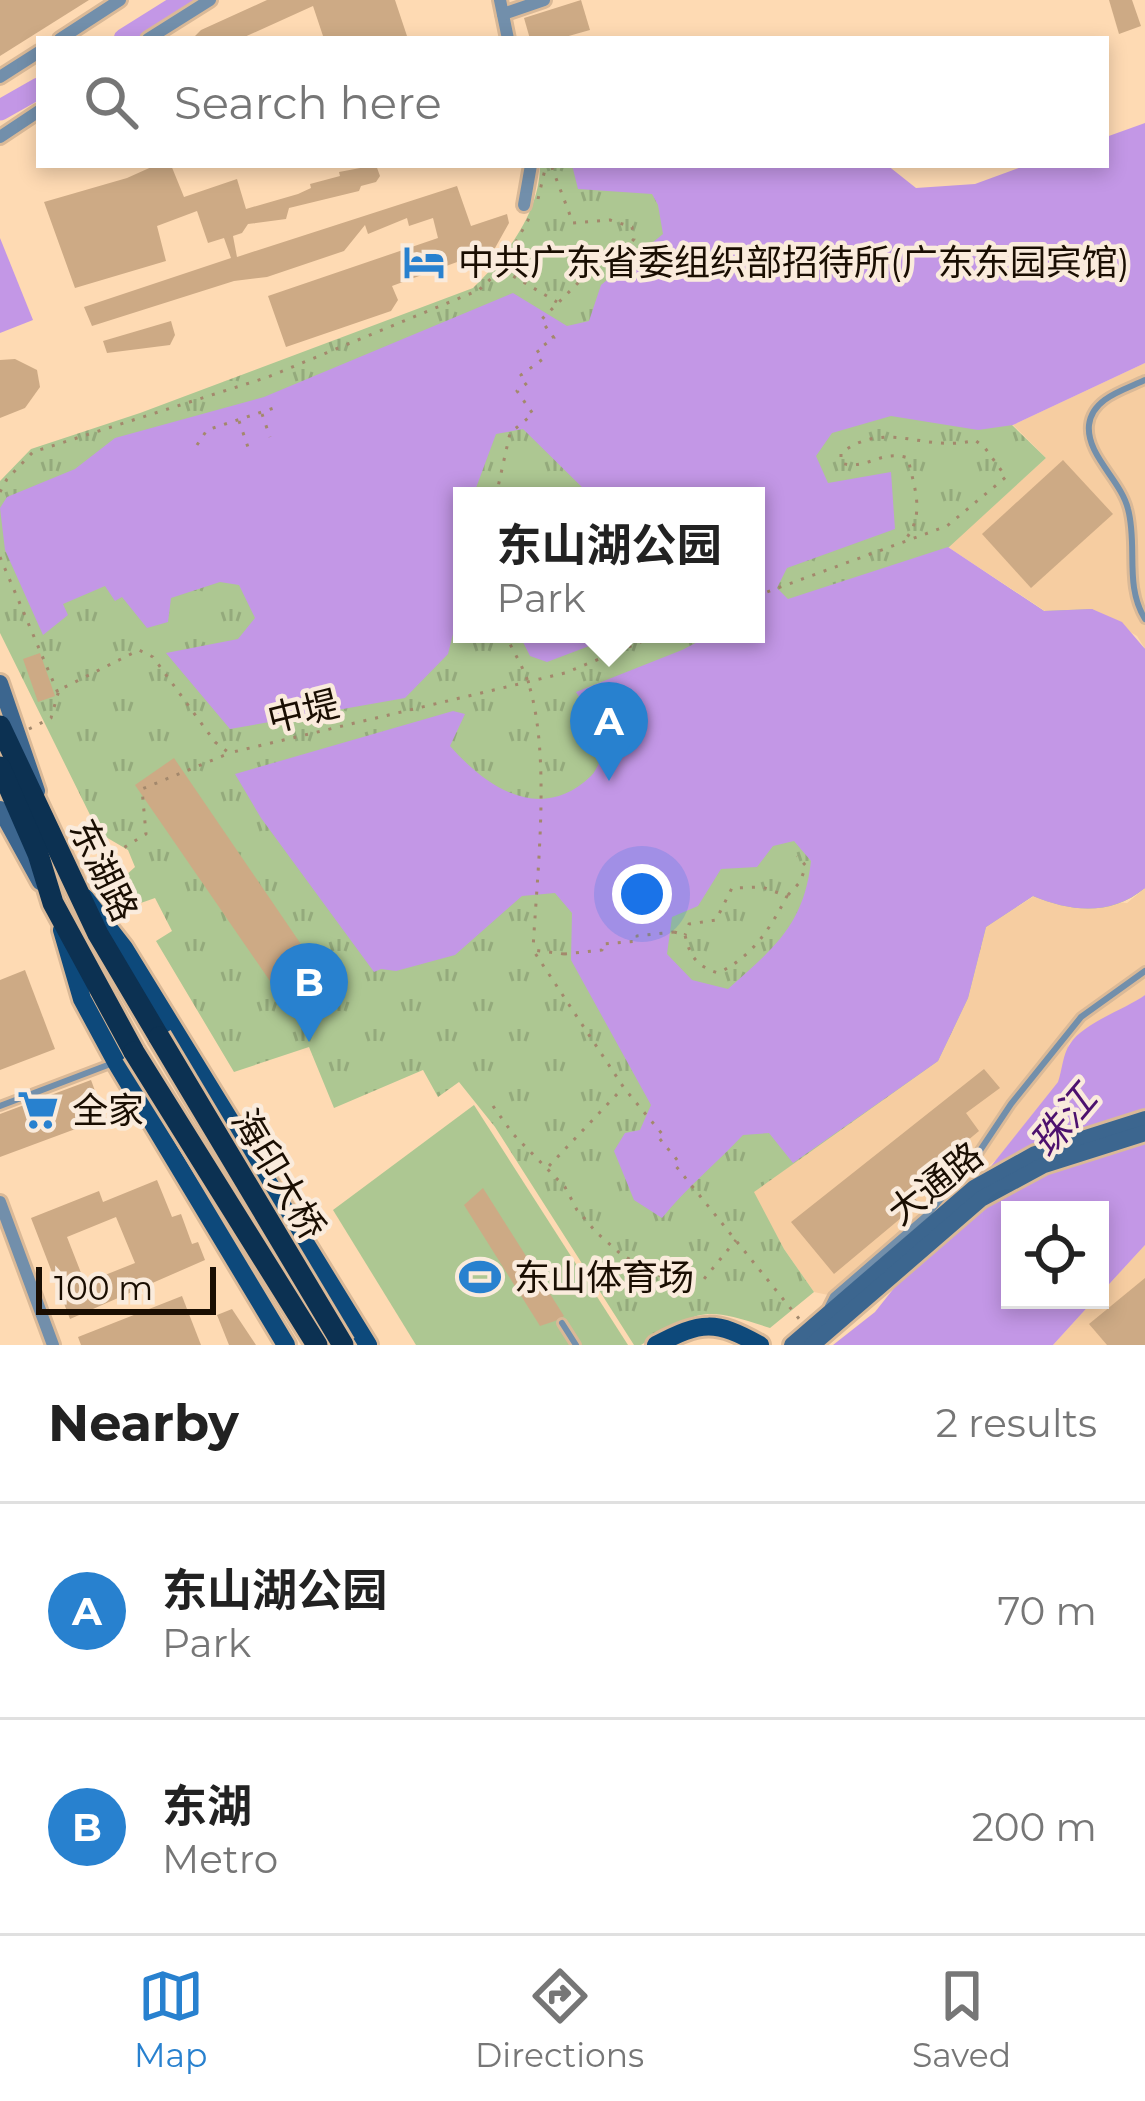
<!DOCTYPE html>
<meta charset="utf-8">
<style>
body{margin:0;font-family:Montserrat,"Noto Sans SC",sans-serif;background:#f2f2f2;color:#222}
.controls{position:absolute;right:36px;bottom:36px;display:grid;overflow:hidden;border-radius:0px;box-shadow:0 6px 18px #0003}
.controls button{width:108px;height:108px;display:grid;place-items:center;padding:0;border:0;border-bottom:3px solid #e0e0e0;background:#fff;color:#222;font:60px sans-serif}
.scale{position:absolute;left:36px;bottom:30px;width:180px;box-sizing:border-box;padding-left:12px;border:6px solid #1a0e02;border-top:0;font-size:33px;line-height:42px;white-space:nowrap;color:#1a0e02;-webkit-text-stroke:9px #faebdc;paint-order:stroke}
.you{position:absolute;left:642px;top:894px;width:42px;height:42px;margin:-30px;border:9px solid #fff;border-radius:50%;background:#1a73e8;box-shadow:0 0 0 18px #1a73e833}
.badge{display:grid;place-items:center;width:78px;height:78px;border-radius:50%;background:#2881cf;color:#fff;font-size:39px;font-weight:700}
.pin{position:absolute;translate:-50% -99px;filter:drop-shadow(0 3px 6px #0008)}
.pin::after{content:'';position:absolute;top:63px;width:42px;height:36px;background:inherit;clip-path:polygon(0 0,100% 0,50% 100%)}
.popup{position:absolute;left:453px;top:487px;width:312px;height:156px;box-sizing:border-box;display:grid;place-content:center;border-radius:0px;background:#fff;filter:drop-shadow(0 3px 9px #0005);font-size:39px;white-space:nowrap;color:#767676}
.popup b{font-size:45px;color:#222}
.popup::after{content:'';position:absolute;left:50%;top:100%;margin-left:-24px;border:24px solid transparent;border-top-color:#fff}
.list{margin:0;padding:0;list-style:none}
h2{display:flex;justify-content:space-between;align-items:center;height:156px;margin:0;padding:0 48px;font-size:51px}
h2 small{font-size:39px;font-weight:400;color:#767676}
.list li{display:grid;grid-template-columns:78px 1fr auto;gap:36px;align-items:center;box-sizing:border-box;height:216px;padding:0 48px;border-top:3px solid #e0e0e0}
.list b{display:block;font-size:45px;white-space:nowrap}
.list p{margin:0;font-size:39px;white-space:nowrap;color:#767676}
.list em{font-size:39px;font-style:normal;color:#767676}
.icon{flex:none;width:66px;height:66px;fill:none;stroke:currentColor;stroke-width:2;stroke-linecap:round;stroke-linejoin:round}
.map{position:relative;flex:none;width:1145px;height:1345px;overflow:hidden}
.search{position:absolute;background:#fff;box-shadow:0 6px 18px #0003;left:36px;right:36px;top:36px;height:132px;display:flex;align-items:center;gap:30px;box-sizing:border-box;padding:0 42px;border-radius:0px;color:#767676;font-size:45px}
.sheet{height:588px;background:#fff}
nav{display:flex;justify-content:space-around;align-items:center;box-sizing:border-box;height:168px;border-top:3px solid #e0e0e0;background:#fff;font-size:33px;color:#767676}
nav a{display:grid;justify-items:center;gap:6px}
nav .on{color:#2881cf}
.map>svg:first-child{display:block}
.built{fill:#f6cda1}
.park{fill:url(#park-tufts);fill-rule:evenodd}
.pitch{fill:#adc792}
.water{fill:#c397e6;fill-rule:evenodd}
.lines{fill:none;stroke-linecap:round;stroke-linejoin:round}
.river{stroke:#c397e6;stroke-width:21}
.building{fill:#cdaa85;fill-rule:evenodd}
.lane-casing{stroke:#dab997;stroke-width:12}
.street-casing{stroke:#dab997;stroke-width:18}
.secondary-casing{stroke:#dab997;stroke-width:22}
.primary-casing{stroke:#dab997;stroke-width:24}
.highway-casing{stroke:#dab997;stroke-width:27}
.path{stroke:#a3886c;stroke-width:3;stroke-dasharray:3 9;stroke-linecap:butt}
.lane{stroke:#728fab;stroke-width:6}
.street{stroke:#728fab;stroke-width:12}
.secondary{stroke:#3c668f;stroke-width:16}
.primary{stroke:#0d497b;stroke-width:18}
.highway{stroke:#0c3152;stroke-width:21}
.highway-bridge-casing{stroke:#dab997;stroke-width:27;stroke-linecap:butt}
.path-bridge{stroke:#a3886c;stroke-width:3;stroke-dasharray:3 9;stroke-linecap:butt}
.highway-bridge{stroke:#0c3152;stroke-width:21}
.labels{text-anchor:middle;stroke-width:9;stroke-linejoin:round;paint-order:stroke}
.poi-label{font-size:36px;fill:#1a0e02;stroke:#faebdc;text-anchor:start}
.street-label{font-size:36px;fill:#1a0e02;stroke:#faebdc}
.water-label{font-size:39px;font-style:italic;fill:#4d116e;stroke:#faebdc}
</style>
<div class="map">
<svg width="1145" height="1345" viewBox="0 0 1145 1345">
<defs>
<pattern id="park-tufts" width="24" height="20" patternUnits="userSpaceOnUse" patternTransform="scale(3)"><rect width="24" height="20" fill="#adc792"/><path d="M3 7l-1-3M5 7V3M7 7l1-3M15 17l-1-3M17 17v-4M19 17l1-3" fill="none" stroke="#94aa7c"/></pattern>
</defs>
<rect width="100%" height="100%" fill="#fedab3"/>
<!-- built -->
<g class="built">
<path d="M1145,363V649L1137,636L1091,609L1045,611L948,547L1046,458L1013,425Z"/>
<path d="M1145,888V995L1122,1012L1090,1026L1069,1044L1059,1082L997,1159L833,1296L814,1292L784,1249L753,1192L938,1061L968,998L986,927L1034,896L1127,903Z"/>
<path d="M1145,1245V1345H1053L1094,1300H1100V1294Z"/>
</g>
<!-- park -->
<path class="park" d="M540,165H783L1012,425L1046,458L948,548L1044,611L1092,609L1145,649V888C1111,916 1072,912 1033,896L986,927L968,998L938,1061L754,1192L784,1249L814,1292L770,1328C702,1306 702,1309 641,1345H634L495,1127L459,1082L438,1097L423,1070L334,1108L309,1047L234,1072L156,941L172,931L155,898L138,904L124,877L135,867L128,850L99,833L0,633V481L31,449L140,413L473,288C506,256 540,213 540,165ZM462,496H756V634H462Z"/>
<!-- pitch -->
<path class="pitch" d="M474,1105L628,1345H416L333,1210Z"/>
<!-- water -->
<g class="water">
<path d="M1145,123V363L1013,425L978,430L891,416L832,433L816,456L828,483L891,472L895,529L787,568L777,588L788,599L948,547L1044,611L1092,609L1122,622L1145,649V888C1110,916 1072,912 1033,896L986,927L968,998L938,1061L793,1163L769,1133L743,1135C716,1164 687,1187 662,1218L634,1200L614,1151L625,1133L640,1130L651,1105L571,960L572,913L555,893L522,896L455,955L396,971L381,969L374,972L261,818L235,774L453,711L465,714L450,746C487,788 541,824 591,776C599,768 603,751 607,741L576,692L682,650L713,634H756V496H591L523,429L496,434L473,496H462V526L458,538L462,545V598L448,654L405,698L230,729L166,653L238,639L255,618L239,585L220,582L171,598L168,622L147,628L122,597L115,601L105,586L63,604L68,615L43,635L5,550L0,508L7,497L75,469L115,438L264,397L513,293L567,326L589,321L601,285L663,234L658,205L652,194L578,189L572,165H887L916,188L975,184L1027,165H1106V137ZM794,841L811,861C804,925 774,948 728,989L692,980L667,954L672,917L698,906L721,869L757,867L773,846Z"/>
<path d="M0,238L33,320L0,333Z"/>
<path d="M519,634H621L547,662L530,656Z"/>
<path d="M1145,995V1245L1100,1294V1210H1010V1300H1094L1053,1345H833L875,1312L1058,1082C1062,1071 1063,1053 1070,1044C1083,1023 1124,1010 1145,995Z"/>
</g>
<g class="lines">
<!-- river -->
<g class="river">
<path d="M124,39L186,0"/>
<path d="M0,110L39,88"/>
</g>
</g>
<!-- building -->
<g class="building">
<path d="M0,0H89L0,56Z"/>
<path d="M267,0H395L408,39H324L313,6L240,39H192L201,30Z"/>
<path d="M581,0L590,30L558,39H530L524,18Z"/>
<path d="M1109,0H1132L1141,26L1119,34Z"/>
<path d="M156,165H171L184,197L237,179L246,209L298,194L311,188L310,184L340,176L339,172L376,165L380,176L376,182L361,186L359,191L289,208L286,219L248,224L242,233L233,236L237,257L457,186L471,226L507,214L509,223L495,248L392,286L398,300L391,311L286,347L268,296L438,238L433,218L409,226L407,218L368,234L365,225L344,251L267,277L234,281L92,326L84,307L231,258L224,238L208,243L197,211L157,226L166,261L75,288L44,202L127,178Z"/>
<path d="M171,321L175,335L170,345L107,353L103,341Z"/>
<path d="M15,359L37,370L40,387L25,408L0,418V360Z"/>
<path d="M1063,460L1113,514L1031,588L982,534Z"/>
<path d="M40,653L55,696L38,702L23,659Z"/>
<path d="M174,758L339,1000L301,1026L135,785Z"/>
<path d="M25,970L55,1049L0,1070V980Z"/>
<path d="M984,1069L1000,1088L966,1113L979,1131L908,1190L919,1203L834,1274L791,1222Z"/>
<path d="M91,1080L105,1118L0,1157V1114Z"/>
<path d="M157,1180L172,1217L181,1214L192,1244L198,1242L205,1260L70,1319L31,1218L99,1191L103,1202ZM116,1217L135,1263L85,1283L67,1237Z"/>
<path d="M483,1188L564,1316L555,1321L540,1326L464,1205Z"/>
<path d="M1145,1278V1345H1107L1089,1324Z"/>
<path d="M182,1296L201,1345H81L78,1337Z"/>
<path d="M232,1309L256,1345H229L217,1315Z"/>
</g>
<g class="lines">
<!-- lane casing -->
<g class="lane-casing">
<g id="lane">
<path d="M1145,380C1124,390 1092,398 1089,425C1086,455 1121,480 1128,509C1138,546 1124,585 1145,619"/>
<path d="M0,1106L113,1063"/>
<path d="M828,1306L833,1296L930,1212L973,1161L1011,1104L1081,1017L1145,971"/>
<path d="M562,1323L576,1345"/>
</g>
</g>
<!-- street casing -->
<g class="street-casing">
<g id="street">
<path d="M500,0L508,39"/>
<path d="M503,14L544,0"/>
<path d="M60,39L120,0"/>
<path d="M148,39L210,0"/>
<path d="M0,77L39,52"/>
<path d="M0,137L39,111"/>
<path d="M524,205L531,165"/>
<path d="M0,1202L53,1345"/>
</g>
</g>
<!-- secondary casing -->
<g class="secondary-casing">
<g id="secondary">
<path d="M0,683L37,791"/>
<path d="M0,809L40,882"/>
<path d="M792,1345L974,1188L1035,1154L1145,1119"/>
<path d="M812,1345L981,1199L1044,1165L1145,1133"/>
</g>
</g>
<!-- primary casing -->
<g class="primary-casing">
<g id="primary">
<path d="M85,898L124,948L368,1345"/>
<path d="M62,930L82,999L116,1062L286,1345"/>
<path d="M656,1345C701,1321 716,1320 760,1345"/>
</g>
</g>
<!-- highway casing -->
<g class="highway-casing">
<g id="highway">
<path d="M0,726L98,934L159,1037"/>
<path d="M0,767L38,854L53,903L134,1052"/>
</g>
</g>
<!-- path -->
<g class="path">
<path d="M538,199L546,165"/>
<path d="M503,270L557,302"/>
<path d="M262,414L270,437"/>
<path d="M239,421L250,453"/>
<path d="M197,445L207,430L274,408"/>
<path d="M0,492L7,479L33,452L268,377L479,290L501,269L532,213"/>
<path d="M496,496L510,433L533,414L517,391L527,383L521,375L543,359L537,350L554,338L541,320L581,280L617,259L634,239L632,227L610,220L573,223L551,165"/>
<path d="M0,557L58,693"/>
<path d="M756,596L947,526L1006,477L985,448L975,440C925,454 888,418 841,453V463C867,471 880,449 908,458C914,488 926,514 905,540"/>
<path d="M505,634C513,651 524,668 529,685C551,757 537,873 533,950"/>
<path d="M29,729L51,718L59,690L139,650L153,657L215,742L229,753L565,673L660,634"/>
<path d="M104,860L146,834L142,789L225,755"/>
<path d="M788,895L800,882L806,866L797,856"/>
<path d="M674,932L685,935C690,957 697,966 718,973C752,957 770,929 787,896L762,887L732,888L716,920L689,924L685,935"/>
<path d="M564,954L533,950L624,1088L663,1135L659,1138L678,1161L675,1165L800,1320"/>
<path d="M493,1106L513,1134L565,1187L577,1210L597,1233L622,1255L673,1283L704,1279L736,1240"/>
<path d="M549,1166L621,1090"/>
</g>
<!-- lane -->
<use href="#lane" class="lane"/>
<!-- street -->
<use href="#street" class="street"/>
<!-- secondary -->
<use href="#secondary" class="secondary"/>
<!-- primary -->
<use href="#primary" class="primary"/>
<!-- highway -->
<use href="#highway" class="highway"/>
<!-- highway-bridge casing -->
<g class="highway-bridge-casing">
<g id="highway-bridge">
<path d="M159,1037L343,1345"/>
<path d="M134,1052L317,1345"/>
</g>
</g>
<!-- path-bridge -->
<path class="path-bridge" d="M564,954L602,950V944L638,941L637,936L674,932"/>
<!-- highway-bridge -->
<use href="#highway-bridge" class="highway-bridge"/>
</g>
<!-- icons -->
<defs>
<g id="hotel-bare" transform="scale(3.24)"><path d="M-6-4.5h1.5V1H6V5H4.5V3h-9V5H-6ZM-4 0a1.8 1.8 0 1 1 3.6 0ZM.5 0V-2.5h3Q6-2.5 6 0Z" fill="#2881cf" stroke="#faebdc" stroke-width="2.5" paint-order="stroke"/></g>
<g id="supermarket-bare" transform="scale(3.24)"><path d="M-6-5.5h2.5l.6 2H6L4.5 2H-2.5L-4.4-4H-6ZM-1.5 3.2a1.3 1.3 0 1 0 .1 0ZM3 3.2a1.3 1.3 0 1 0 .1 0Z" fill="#2881cf" stroke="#faebdc" stroke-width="2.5" paint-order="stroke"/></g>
<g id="stadium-bare" transform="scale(3.24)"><path d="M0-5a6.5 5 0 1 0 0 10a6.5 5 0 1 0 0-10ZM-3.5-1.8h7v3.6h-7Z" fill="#2881cf" stroke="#faebdc" stroke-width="2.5" paint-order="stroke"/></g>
</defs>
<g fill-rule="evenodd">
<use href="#hotel-bare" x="424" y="262"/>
<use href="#supermarket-bare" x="38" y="1110"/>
<use href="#stadium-bare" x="480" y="1277"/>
</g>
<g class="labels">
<!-- poi labels -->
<g class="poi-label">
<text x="458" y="275">中共广东省委组织部招待所(广东东园宾馆)</text>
<text x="72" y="1123">全家</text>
<text x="514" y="1290">东山体育场</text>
</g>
<!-- street labels -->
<g class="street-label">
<text transform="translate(303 711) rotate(-14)" y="13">中堤</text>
<text transform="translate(104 870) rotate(64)" y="13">东湖路</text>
<text transform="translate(279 1174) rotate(59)" y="13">海印大桥</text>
<text transform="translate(935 1183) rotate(-38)" y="13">大通路</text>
</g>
<!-- water labels -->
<g class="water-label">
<text transform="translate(1063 1121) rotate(-50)" y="14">珠江</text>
</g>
</g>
</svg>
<div class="controls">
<button><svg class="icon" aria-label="locate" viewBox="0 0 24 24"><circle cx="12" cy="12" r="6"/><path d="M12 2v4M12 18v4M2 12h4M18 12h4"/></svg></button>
</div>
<div class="scale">100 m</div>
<div class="you"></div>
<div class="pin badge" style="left:609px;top:781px">A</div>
<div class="popup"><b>东山湖公园</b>Park</div>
<div class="pin badge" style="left:309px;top:1042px">B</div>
<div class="search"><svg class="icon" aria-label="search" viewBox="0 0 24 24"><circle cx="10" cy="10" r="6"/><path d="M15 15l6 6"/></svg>Search here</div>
</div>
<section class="sheet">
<h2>Nearby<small>2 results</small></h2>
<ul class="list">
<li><span class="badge">A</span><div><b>东山湖公园</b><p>Park</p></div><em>70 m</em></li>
<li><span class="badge">B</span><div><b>东湖</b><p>Metro</p></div><em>200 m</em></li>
</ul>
</section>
<nav>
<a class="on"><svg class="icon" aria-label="map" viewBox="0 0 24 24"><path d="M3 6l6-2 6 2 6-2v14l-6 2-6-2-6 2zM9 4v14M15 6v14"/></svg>Map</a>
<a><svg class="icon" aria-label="directions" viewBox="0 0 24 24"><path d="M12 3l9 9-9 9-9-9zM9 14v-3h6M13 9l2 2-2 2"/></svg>Directions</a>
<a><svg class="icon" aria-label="saved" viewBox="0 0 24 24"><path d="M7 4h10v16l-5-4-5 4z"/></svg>Saved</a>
</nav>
